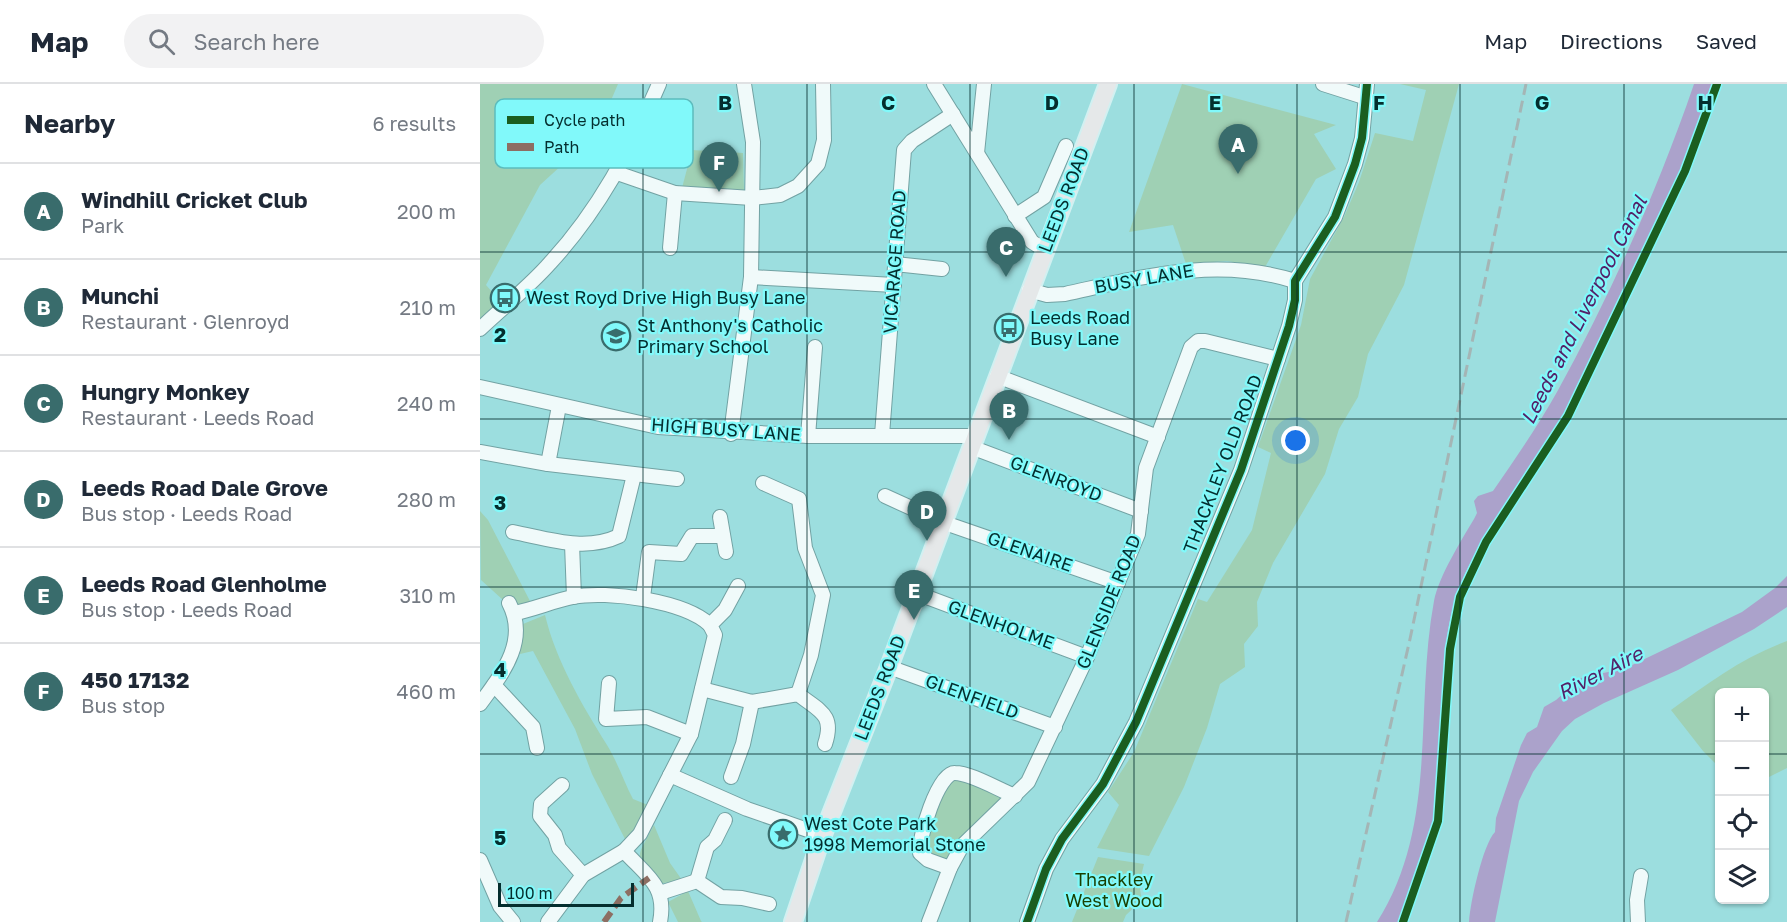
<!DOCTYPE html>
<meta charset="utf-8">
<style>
body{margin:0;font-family:"Golos Text",sans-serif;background:#f2f2f3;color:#1f2937}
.controls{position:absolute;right:18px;bottom:18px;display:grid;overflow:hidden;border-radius:9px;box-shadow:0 2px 4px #0004}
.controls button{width:54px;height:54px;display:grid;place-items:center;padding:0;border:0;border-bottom:2px solid #e0e1e3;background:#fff;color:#1f2937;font:30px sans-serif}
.scale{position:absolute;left:18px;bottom:15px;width:136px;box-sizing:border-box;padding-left:6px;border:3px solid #042e2e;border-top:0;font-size:16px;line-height:21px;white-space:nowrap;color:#042e2e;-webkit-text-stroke:4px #81f9fa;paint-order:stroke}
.you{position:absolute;left:816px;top:357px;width:21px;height:21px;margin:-15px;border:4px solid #fff;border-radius:50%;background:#1a73e8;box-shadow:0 0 0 9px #1a73e833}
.badge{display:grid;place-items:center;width:39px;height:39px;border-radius:50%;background:#396c6c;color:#fff;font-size:20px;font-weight:700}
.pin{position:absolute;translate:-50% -50px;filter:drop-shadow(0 2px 3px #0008)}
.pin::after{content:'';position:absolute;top:32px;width:21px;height:18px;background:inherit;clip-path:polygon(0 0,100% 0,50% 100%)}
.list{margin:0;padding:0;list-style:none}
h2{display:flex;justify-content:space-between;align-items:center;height:78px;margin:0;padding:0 24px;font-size:26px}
h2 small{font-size:20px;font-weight:400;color:#747a83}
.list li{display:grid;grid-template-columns:39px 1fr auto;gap:18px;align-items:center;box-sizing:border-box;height:96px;padding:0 24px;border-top:2px solid #e0e1e3}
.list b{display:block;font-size:22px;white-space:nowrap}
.list p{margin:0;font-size:20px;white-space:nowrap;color:#747a83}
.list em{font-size:20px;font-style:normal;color:#747a83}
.icon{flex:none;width:33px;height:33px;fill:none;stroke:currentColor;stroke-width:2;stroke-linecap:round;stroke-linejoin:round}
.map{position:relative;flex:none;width:1307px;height:838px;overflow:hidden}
header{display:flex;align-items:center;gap:36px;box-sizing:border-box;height:84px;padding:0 30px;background:#fff;border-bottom:2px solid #e0e1e3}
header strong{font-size:28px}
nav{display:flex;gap:33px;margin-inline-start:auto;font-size:21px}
.search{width:420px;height:54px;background:#f2f2f3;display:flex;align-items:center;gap:15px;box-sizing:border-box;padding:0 21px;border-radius:33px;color:#747a83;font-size:22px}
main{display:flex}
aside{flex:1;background:#fff}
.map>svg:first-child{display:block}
.green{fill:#9fd0b4}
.water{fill:#aba2cb}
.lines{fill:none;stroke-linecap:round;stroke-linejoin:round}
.minor-casing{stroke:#72a2a3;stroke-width:16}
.major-casing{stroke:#d2f0f1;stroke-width:20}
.minor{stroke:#f0fafa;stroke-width:14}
.major{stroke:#e5e8e9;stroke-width:16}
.rail{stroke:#a4b5b5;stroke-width:3;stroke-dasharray:12 6;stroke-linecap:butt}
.quiet{stroke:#8d6e63;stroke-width:6;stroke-dasharray:12 6;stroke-linecap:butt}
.cycleway-casing{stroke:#81f9fa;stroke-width:11}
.cycleway{stroke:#1b5e20;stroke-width:8}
.grid{fill:none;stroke:#042e2e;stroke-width:1.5;stroke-opacity:0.55}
.labels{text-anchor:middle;stroke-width:4.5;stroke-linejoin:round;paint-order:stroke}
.street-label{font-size:18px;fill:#042e2e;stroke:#81f9fa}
.poi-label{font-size:18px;fill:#042e2e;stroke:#81f9fa;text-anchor:start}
.park-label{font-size:18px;fill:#193f00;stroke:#81f9fa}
.water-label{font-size:20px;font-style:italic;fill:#542167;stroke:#81f9fa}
.key{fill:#81f9fa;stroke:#5cbcbd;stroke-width:1.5}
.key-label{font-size:16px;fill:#042e2e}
.grid-label{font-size:20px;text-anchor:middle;font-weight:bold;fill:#042e2e;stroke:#81f9fa;stroke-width:4.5;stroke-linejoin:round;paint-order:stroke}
</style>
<header>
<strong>Map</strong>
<div class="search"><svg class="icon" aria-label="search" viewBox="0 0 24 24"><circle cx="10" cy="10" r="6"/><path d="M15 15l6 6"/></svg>Search here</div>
<nav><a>Map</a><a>Directions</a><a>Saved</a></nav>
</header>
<main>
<aside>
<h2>Nearby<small>6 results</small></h2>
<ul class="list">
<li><span class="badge">A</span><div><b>Windhill Cricket Club</b><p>Park</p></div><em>200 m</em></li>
<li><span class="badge">B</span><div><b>Munchi</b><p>Restaurant · Glenroyd</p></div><em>210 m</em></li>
<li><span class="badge">C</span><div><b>Hungry Monkey</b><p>Restaurant · Leeds Road</p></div><em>240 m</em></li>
<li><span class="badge">D</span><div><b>Leeds Road Dale Grove</b><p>Bus stop · Leeds Road</p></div><em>280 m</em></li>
<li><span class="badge">E</span><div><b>Leeds Road Glenholme</b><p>Bus stop · Leeds Road</p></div><em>310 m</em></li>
<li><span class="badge">F</span><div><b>450 17132</b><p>Bus stop</p></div><em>460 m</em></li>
</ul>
</aside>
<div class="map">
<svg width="1307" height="838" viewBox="0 0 1307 838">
<rect width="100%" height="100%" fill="#9cdedf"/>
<!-- green -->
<g class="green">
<path d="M0,0H138L117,49L60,101L6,201L21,218L0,240Z"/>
<path d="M702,0L856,41L834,50L856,85L836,95L785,183L747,177L706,180L693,141L649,148Z"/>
<path d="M920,0H979L924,201L888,270L878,313L859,345L845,390L793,479L777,518L778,542L764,560L765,583L740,600L727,644L704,703L669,772L617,764L639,721L628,708L654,668L718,515L727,518L772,446L791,369L778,363L821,241L830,195L864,133L879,98L895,49L933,57L946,6Z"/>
<path d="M212,66L263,69L264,108L202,104Z"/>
<path d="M0,427L8,436L51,519L38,520L30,512L23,516L1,496Z"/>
<path d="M65,531C76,577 102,621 127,661C137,677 144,698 153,715L168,721L153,752L146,757L112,690L95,645L53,567L40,570L43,540Z"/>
<path d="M1307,557V684L1285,695L1284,608H1240L1239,683L1223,667L1191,626C1228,599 1263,573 1307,557Z"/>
<path d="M468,691L535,712L470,784L448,776L441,748Z"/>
<path d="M174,741L190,779L202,796L178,800C153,768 156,776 174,741Z"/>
<path d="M618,773L664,780L659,800L662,816L646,831L643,838H592Z"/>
<path d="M208,807L221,837L222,838H198L188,818Z"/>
</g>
<!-- water -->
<g class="water">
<path d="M1214,0H1235C1210,71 1178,137 1146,205C1123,253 1101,302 1075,348C1045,400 1004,444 981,499C955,563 967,636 960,703C955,750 937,794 920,838H897C959,741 934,624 954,517C959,492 981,457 994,435L997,429L994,417L998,412L1013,407C1035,375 1058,342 1077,308C1131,210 1178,105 1214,0Z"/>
<path d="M1307,492V523L1274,545L1198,586L1124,619L1095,635L1082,647L1053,688L1039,717L1015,838H989C990,819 1003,760 1015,748L1016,734L1041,661L1047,649L1057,643L1064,623L1076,616L1101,594L1146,584L1262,528L1295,504Z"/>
</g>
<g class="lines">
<!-- minor casing -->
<g class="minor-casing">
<g id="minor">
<path d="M454,0L552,158L565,166"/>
<path d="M843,0L887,14"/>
<path d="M497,69L504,0"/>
<path d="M137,89L195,109L272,114L300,111L318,102L338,80L344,56L343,0"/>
<path d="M535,132L564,113L586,62"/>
<path d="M190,164L195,109"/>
<path d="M415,180L462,185"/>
<path d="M271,193L414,201"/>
<path d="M549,206L567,211L585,210C663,193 736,172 815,197"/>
<path d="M0,245C23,223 49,203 70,179C119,126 151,65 179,0"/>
<path d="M517,292L678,353"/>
<path d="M0,303L178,343L328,352H496"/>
<path d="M251,350L271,193L273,58L264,0"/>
<path d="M402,351L424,66L432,57L473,30"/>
<path d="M328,352L335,263"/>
<path d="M491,363L661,427"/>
<path d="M0,368L68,380L197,395"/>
<path d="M68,380L79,322"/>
<path d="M283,399L319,415L325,464L343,511L331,571L318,610"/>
<path d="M405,412L462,438L638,499"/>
<path d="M240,433L246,468"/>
<path d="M33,448C69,455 105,468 139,452L154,391"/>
<path d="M92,460L94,513"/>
<path d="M436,509L607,573"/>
<path d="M163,513L169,468L201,470L212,452H241"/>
<path d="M35,529C55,525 73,517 93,513C127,506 205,517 230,541"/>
<path d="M409,583L575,643"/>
<path d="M129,599L126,635L167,633L211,650"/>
<path d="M14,601L53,643L57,664"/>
<path d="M222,605L272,618L318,610C339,627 355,630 345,660"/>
<path d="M0,620C22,590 49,557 29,519"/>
<path d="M190,691L267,725L342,751"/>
<path d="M251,693L263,660L272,618"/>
<path d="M82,701L61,720L60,732L75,751L79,764L103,791"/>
<path d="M144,767C167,792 187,802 180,838"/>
<path d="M0,776L20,822L33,838"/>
<path d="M470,784L448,776L440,769C438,755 458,688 475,689C491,689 519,706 535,712"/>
<path d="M217,797L227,763L235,756L245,736"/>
<path d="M180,809L217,797L241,813L262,814L289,820"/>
<path d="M68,838L103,791L144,767L160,750L211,650L235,551L230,541L245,526L258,502"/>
<path d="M449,838L470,784L482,762L548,698L607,573L658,450L666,384L711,263L718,257H725L798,275"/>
<path d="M547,838L566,785L582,755L623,700L656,638L761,386L809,242L815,216V197L855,133L875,80L882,54L887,0"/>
<path d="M1158,838L1157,816L1161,792"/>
</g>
</g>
<!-- major casing -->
<g class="major-casing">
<path id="major" d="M313,838L340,758L409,583L628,0"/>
</g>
<!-- minor -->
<use href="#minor" class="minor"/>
<!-- major -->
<use href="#major" class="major"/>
<!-- rail -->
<path class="rail" d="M866,838L930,555L1046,0"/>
<!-- quiet -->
<path class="quiet" d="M124,838L141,814L169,794"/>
<!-- cycleway casing -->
<g class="cycleway-casing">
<g id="cycleway">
<path d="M547,838L566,785L582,755L623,700L656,638L761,386L809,242L815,216V197L855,133L875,80L882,54L887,0"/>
<path d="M923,838L958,737L970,565L980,513L1006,458L1088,332L1205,87L1237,0"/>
</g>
</g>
<!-- cycleway -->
<use href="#cycleway" class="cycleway"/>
</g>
<!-- grid -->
<path class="grid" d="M163,0V838M327,0V838M490,0V838M654,0V838M817,0V838M980,0V838M1144,0V838M0,168H1307M0,335H1307M0,503H1307M0,670H1240M1284,670H1307"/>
<!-- icons -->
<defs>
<g id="bus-ring" transform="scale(1.5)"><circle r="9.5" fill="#81f9fa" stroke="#396c6c" stroke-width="1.5"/><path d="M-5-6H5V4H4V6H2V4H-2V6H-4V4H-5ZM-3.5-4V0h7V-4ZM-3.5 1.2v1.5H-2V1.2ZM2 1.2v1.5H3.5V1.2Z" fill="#396c6c"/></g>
<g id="school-ring" transform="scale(1.5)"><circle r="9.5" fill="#81f9fa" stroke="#396c6c" stroke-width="1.5"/><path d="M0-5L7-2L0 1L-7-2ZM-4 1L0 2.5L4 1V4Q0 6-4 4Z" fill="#396c6c"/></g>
<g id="sight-ring" transform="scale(1.5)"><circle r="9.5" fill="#81f9fa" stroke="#396c6c" stroke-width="1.5"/><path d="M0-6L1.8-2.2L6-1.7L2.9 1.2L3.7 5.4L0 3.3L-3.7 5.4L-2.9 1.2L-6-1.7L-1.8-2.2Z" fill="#396c6c"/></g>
</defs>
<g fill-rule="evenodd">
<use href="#bus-ring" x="25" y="214"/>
<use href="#bus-ring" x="529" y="244"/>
<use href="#school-ring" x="136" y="252"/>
<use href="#sight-ring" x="303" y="750"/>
</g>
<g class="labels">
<!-- street labels -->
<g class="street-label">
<text transform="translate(584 116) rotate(-69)" y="6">LEEDS ROAD</text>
<text transform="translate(415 178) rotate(-86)" y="6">VICARAGE ROAD</text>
<text transform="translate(664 195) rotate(-10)" y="6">BUSY LANE</text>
<text transform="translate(246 346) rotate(4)" y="6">HIGH BUSY LANE</text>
<text transform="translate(743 380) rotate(-69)" y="6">THACKLEY OLD ROAD</text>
<text transform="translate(576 395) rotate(21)" y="6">GLENROYD</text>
<text transform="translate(550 468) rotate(19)" y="6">GLENAIRE</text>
<text transform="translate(629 518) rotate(-68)" y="6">GLENSIDE ROAD</text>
<text transform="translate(521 541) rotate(20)" y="6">GLENHOLME</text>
<text transform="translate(400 604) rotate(-69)" y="6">LEEDS ROAD</text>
<text transform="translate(492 613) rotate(20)" y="6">GLENFIELD</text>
</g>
<!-- poi labels -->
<g class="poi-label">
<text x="46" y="220">West Royd Drive High Busy Lane</text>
<text x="550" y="240">Leeds Road<tspan x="550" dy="21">Busy Lane</tspan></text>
<text x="157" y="248">St Anthony's Catholic<tspan x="157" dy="21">Primary School</tspan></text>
<text x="324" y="746">West Cote Park<tspan x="324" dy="21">1998 Memorial Stone</tspan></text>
</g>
<!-- park labels -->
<g class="park-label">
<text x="634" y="802">Thackley<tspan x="634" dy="21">West Wood</tspan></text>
</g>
<!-- water labels -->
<g class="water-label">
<text transform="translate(1104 226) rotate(-63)" y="7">Leeds and Liverpool Canal</text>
<text transform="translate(1120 589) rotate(-27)" y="7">River Aire</text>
</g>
</g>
<!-- legend -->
<rect x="15" y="15" width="198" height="69" rx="9" class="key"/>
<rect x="27" y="32" width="27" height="8" fill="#1b5e20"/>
<rect x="27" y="59" width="27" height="8" fill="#8d6e63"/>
<g class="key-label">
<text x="64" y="42">Cycle path</text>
<text x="64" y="69">Path</text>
</g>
<g class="grid-label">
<text x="245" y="26">B</text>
<text x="408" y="26">C</text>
<text x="572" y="26">D</text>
<text x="735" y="26">E</text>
<text x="899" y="26">F</text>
<text x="1062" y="26">G</text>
<text x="1225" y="26">H</text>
<text x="20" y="258">2</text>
<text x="20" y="426">3</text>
<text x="20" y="593">4</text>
<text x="20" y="761">5</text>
</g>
</svg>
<div class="controls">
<button>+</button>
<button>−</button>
<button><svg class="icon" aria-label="locate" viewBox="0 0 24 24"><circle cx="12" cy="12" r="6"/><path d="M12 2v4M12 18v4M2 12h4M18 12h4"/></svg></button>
<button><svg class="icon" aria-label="layers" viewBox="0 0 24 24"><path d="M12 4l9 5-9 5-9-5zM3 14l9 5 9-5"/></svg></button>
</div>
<div class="scale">100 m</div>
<div class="you"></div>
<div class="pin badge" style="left:758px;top:90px">A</div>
<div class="pin badge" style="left:529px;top:356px">B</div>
<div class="pin badge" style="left:526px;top:193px">C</div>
<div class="pin badge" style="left:447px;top:457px">D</div>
<div class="pin badge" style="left:434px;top:536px">E</div>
<div class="pin badge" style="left:239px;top:108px">F</div>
</div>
</main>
